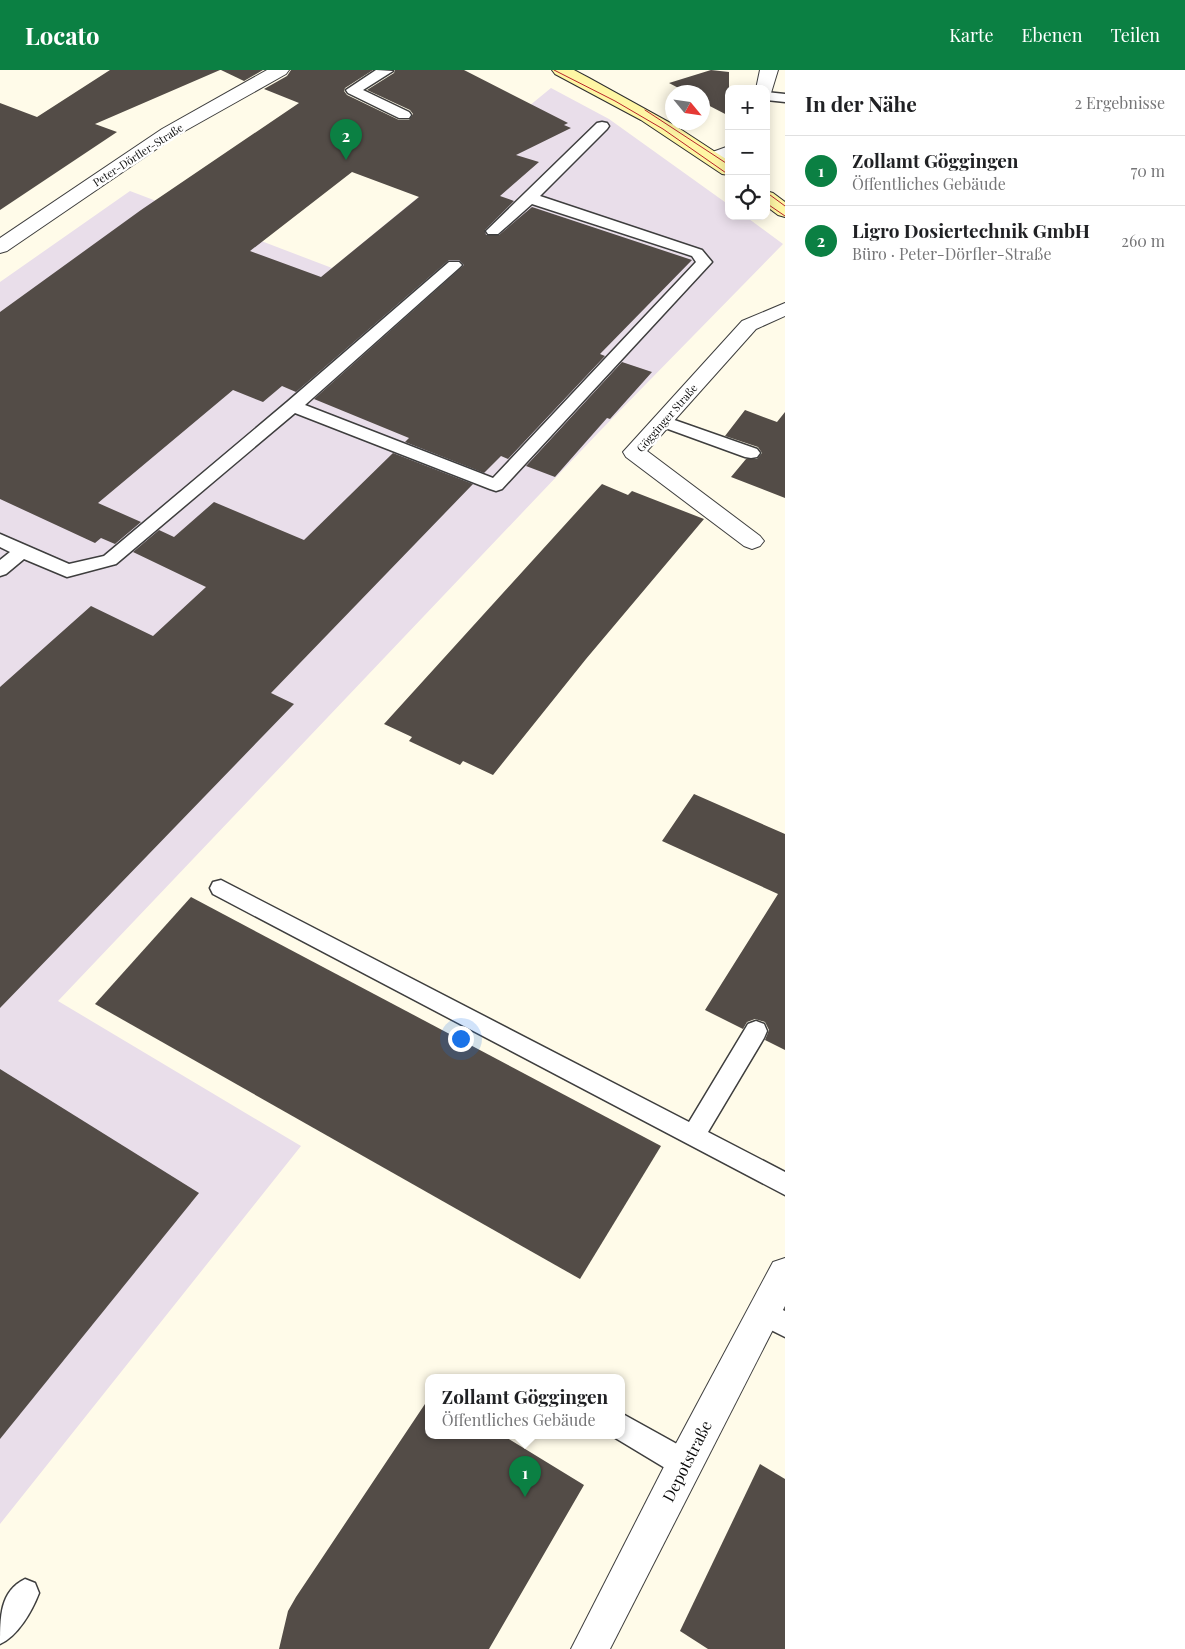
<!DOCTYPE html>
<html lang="de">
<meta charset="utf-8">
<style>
body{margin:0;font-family:"Playfair Display",serif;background:#f6f6f6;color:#202124}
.controls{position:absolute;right:15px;top:15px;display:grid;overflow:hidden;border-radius:10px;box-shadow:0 2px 12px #0003}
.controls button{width:45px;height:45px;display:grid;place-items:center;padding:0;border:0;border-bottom:1px solid #e0e0e0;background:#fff;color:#202124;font:25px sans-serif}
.compass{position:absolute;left:665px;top:15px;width:45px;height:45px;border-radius:50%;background:#fff;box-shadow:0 2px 12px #0003;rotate:119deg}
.you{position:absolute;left:460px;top:968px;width:18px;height:18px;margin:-12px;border:4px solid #fff;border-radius:50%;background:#1a73e8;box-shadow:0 0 0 8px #1a73e833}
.badge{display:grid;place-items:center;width:32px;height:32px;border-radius:50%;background:#0b8043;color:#fff;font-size:16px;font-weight:700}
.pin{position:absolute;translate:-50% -41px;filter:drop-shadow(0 1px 2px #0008)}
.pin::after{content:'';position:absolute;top:26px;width:18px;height:15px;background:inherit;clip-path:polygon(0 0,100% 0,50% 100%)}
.popup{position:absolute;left:425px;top:1304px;width:200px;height:65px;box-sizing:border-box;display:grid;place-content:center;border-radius:10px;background:#fff;filter:drop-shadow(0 1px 4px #0005);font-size:16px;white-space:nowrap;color:#757577}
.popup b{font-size:19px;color:#202124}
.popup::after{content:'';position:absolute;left:50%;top:100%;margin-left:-10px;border:10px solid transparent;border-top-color:#fff}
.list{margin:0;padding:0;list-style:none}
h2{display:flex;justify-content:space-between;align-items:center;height:65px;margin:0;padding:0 20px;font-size:21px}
h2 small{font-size:16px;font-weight:400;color:#757577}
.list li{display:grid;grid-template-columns:32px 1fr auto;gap:15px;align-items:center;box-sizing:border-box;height:70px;padding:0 20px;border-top:1px solid #e0e0e0}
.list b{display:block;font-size:19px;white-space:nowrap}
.list p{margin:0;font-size:16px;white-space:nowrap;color:#757577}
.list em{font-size:16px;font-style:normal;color:#757577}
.icon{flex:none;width:28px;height:28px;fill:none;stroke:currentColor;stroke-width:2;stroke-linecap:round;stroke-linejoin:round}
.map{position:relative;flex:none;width:785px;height:1579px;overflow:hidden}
header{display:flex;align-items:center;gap:30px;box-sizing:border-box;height:70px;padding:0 25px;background:#0b8043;color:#fff}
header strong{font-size:24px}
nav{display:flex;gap:28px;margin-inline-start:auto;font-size:18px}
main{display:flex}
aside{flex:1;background:#fff}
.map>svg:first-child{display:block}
.industrial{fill:#e9deea}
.building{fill:#534c47;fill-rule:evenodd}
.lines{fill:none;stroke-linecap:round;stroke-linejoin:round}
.lane-casing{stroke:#3e3e3e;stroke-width:3}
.street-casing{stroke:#3e3e3e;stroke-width:2}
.secondary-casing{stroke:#2d2d2d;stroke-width:2}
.lane{fill:#fff;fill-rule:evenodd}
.street{fill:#fff;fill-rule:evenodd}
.secondary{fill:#fef6a4;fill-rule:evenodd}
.tram{stroke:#b8252a;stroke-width:1}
.labels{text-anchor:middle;stroke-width:5;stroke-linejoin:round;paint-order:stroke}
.far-street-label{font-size:11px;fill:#0b0b0b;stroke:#fff}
.near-street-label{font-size:16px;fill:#0b0b0b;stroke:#fff}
</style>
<header>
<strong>Locato</strong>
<nav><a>Karte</a><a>Ebenen</a><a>Teilen</a></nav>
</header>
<main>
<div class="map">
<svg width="785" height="1579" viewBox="0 0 785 1579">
<rect width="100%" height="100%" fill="#fffbe9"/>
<!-- industrial -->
<path class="industrial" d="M551,18L609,49L729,135V146H745L783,174L598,363L58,931L301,1076L0,1454V212L130,121L332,198Z"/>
<!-- building -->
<g class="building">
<path d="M110,0H220L95,54L117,62L0,140V33L37,47Z"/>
<path d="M221,0H263L244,11Z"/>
<path d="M291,0H373L345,18L344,21L347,25L399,50H409L413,44L410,40L367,20L394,3L395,0H464L568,53L564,55L571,58L516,85L539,92L500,126L514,131L485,160L486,165H499L532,137L692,190L600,284L605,286L508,389L501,386L484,403L405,372L409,368L314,329L464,195L459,190H449L296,322L282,316L263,332L233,320L98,433L141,452L115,474L101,468L95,473L0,429V242L141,140L299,33L264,19L287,6ZM352,102L419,127L321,207L250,181Z"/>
<path d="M711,0L729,2V46L702,32V22H686L669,13Z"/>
<path d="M622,292L652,302L610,349L607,348L555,407L526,396Z"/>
<path d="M745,340L777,352L785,342V428L731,407L746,389H757L762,383L758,377L725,366Z"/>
<path d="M393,383L473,414L271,623L294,634L0,938V617L91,536L153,566L206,517L133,482L159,460L174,467L214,432L304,470Z"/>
<path d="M602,414L628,425L632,421L704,449L586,589L493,705L463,691L460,695L409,671L412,667L384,654Z"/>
<path d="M694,724L785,764V980L765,970L769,960L765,952L755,949L747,952L743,959L705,940L778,824L662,771Z"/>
<path d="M191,827L661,1076L580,1209L95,934Z"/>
<path d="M0,999L199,1123L0,1369Z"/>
<path d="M429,1328V1366H504L584,1415L489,1579H279L288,1541L296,1527Z"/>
<path d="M760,1394L785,1409V1579H708L680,1561Z"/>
</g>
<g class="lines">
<!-- lane casing -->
<g class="lane-casing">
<g id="lane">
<path d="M376,0L393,1L363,20L409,42L411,45L409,48H399L348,23L346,20Z"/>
<path d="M766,22L785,24V32L766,30Z"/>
<path d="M602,52L607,53L609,56L607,59L540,126L702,180L712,192L502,419L496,421L490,419L295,343L116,494L67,507L24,489L6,504L0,506V490L10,482L0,477V464L69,494L104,486L287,332L449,192H459L462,195L459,198L305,335L493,408L696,192L692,186L532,134L498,164H488L486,161L597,53Z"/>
<path d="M663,346L757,379L760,383L757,387L751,388L745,387L657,355L655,351L657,347Z"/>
<path d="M221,810L689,1052L748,954L756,951L764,954L767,961L764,968L708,1062L785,1102V1125L213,824L210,818L213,812Z"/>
<path d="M764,1231L785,1241V1267L755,1252L751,1243L755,1234Z"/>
<path d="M621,1343L695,1384L699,1394L695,1404L685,1408L675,1404L612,1366H621Z"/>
<path d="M25,1509L35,1513L39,1523C32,1541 18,1566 0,1574C0,1547 0,1521 25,1509Z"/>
</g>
</g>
<!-- street casing -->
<g class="street-casing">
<g id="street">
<path d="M267,0H289L286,4L174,67L7,181L0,183V168L162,59Z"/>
<path d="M760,0H778L771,23L766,24V19H756Z"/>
<path d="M729,76V88L713,93L707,92L704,88L707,84Z"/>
<path d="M785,233V246L756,259L647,381L760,466L764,471L760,476L752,479L744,476L626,387L623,382L742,251Z"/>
<path d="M785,1188V1236L610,1579H571L672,1381L773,1192Z"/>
</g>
</g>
<!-- secondary casing -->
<g class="secondary-casing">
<g id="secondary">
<path d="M552,0H574L589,8L674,55L729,91V105L722,104L641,50L555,4Z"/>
<path d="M766,121L773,123L785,132V147L778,145L766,136Z"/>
</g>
</g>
<!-- lane -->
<use href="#lane" class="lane"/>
<!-- street -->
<use href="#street" class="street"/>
<!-- secondary -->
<use href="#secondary" class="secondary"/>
<!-- tram -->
<g class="tram">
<path d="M554,0L615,31L663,59L729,105"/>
<path d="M645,40L729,95"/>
<path d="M766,122L785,136"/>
<path d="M766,133L785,146"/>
</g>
</g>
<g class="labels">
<!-- far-street labels -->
<g class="far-street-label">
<text transform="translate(138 85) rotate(-33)" y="4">Peter-Dörfler-Straße</text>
<text transform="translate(667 348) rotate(-49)" y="4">Gögginger Straße</text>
</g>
<!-- near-street labels -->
<g class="near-street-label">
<text transform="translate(687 1391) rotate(-63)" y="6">Depotstraße</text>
</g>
</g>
</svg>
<div class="controls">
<button>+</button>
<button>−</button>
<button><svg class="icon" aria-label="locate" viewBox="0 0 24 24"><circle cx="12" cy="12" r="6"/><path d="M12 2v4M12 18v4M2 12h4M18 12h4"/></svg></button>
</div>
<svg class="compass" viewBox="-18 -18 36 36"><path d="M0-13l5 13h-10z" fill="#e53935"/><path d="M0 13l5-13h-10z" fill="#757577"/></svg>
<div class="you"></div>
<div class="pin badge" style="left:525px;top:1427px">1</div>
<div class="popup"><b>Zollamt Göggingen</b>Öffentliches Gebäude</div>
<div class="pin badge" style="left:346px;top:90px">2</div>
</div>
<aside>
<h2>In der Nähe<small>2 Ergebnisse</small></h2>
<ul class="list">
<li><span class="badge">1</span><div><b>Zollamt Göggingen</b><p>Öffentliches Gebäude</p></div><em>70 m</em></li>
<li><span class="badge">2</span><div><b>Ligro Dosiertechnik GmbH</b><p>Büro · Peter-Dörfler-Straße</p></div><em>260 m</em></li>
</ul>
</aside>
</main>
